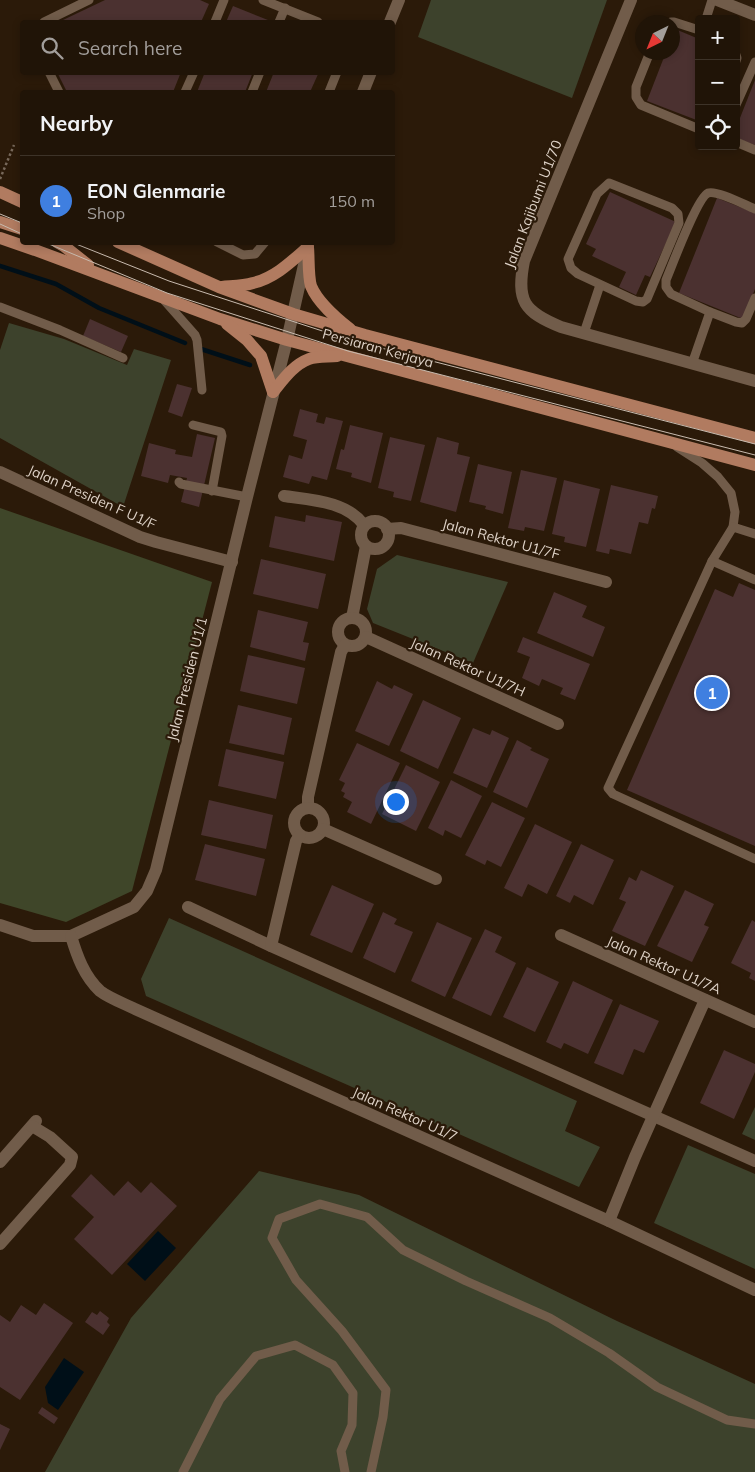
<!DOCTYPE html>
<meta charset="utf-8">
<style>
body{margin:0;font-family:Mulish,sans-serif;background:#2d2115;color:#f1f3f6}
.controls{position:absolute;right:15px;top:15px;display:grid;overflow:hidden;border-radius:5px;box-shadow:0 2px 8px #0003}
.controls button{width:45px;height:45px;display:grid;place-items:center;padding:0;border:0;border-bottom:1px solid #3d3328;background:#201407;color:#f1f3f6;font:25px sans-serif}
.compass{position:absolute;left:635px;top:15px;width:45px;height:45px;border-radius:50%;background:#201407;box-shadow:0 2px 8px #0003;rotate:223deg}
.you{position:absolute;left:395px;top:801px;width:18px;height:18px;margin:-12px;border:4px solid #fff;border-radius:50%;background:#1a73e8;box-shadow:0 0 0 8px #1a73e833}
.badge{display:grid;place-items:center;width:32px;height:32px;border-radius:50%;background:#60d56a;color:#fff;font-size:16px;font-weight:700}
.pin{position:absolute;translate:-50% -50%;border:2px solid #fff;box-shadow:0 1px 5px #0006}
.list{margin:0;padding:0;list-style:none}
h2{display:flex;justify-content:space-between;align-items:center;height:65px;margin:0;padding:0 20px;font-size:21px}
h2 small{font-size:16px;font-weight:400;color:#a29e9b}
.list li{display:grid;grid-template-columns:32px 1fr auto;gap:15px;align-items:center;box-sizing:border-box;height:90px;padding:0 20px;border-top:1px solid #3d3328}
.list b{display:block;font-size:19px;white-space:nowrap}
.list p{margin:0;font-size:16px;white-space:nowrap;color:#a29e9b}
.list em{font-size:16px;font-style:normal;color:#a29e9b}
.icon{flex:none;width:28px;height:28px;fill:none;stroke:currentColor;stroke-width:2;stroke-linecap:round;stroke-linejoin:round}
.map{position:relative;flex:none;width:755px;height:1472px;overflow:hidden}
.search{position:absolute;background:#201407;box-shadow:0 2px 8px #0003;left:20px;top:20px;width:375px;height:55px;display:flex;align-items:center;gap:12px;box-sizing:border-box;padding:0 18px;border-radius:5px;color:#a29e9b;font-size:19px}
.panel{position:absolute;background:#201407;box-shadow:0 2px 8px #0003;left:20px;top:90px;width:375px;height:155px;border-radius:5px}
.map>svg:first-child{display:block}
.green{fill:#3d422c}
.forest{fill:#3f4629}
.water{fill:#000f18}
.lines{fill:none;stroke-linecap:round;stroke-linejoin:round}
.stream{stroke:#000f18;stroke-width:4.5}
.building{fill:#4b3130}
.path{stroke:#78695b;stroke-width:2.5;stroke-dasharray:2.5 2.5;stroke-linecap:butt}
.lane{stroke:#715c4a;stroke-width:9}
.street{stroke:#715c4a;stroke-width:12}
.primary{stroke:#b17b60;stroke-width:12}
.tram{stroke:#c8bbaf;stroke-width:1}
.labels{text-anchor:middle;stroke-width:4.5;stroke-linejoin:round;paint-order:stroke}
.street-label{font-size:14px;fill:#ded2c7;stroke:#2b1a09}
</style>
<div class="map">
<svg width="755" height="1472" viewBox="0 0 755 1472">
<rect width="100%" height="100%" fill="#2b1a09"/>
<!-- green -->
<g class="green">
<path d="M431,0H607L572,98L418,37Z"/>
<path d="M9,323L64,339L127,365L134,349L171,360L123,507L0,438V350Z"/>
<path d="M397,555L508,582L473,663L373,623L367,609L377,569Z"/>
<path d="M169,918L577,1101L565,1131L600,1147L579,1187L146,996L141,979Z"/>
<path d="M755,1107V1140L742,1134Z"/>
<path d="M688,1145L755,1174V1269L654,1223Z"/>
<path d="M259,1171L359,1195L617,1321L755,1384V1472H45L131,1318Z"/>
</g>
<!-- forest -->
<path class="forest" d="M0,508L212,582L132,891L66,922L0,903Z"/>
<!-- water -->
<g class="water">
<path d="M158,1231L176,1248L145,1281L127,1264Z"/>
<path d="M64,1358L84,1372L58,1410L48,1403L45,1387Z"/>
</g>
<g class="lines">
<!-- stream -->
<g class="stream">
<path d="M0,266L56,284L99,308L185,343"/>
<path d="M201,349L250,365"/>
</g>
</g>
<!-- building -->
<g class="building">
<path d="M105,0H200L209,4L201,22H62L63,20Z"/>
<path d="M233,6L273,22H226Z"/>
<path d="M675,29L699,39V121L647,101L666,52H672V35Z"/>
<path d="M57,72H181L173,92H67Z"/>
<path d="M205,72H253L245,92H197Z"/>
<path d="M274,72H319L310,92H266Z"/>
<path d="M755,80V145L736,138V128Z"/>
<path d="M610,192L676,222L650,277L645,275L636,295L619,287L626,272L592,256L596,249L586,244Z"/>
<path d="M717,198L755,213V289L743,319L679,293Z"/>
<path d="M90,319L128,336L121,352L83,336Z"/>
<path d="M177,384L192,388L182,417L168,412Z"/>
<path d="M300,409L318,414L316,422L324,424L326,417L343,421L327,480L312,476L309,484L283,477L289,455L302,459L307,440L293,436Z"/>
<path d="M350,425L383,433L371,483L351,477L352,473L336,469L341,449L344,450Z"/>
<path d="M197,434L215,438L199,507L181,502L187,478L170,475L168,483L141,476L149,443L176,450L175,454L192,457Z"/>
<path d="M390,437L425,445L411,501L393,497L394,492L378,488Z"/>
<path d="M437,437L459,443L457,454L470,457L456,512L420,502Z"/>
<path d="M478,464L512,472L503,514L485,509L486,506L469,502Z"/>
<path d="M521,470L557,478L544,531L525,527L524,531L508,528Z"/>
<path d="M564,480L600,489L586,547L564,542L565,537L552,534Z"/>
<path d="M611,485L658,496L655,509L652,508L648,524L639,522L631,554L610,549L609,554L596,551Z"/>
<path d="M306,515L342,522L334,561L269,547L275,516L305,522Z"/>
<path d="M261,559L326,574L318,609L253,594Z"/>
<path d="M739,583L755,590V846L627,790L715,589L733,597Z"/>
<path d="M554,592L587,606L582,617L605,627L593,657L537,633Z"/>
<path d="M258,610L308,622L303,642L309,643L305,661L250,647Z"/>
<path d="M523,637L590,664L575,700L560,694L563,688L542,679L539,686L522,678L530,657L517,652Z"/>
<path d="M248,655L305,668L297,704L240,691Z"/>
<path d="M377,681L392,689L394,685L413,694L389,746L355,731Z"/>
<path d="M423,700L461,718L438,769L400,751Z"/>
<path d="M238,705L292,718L284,755L229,743Z"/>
<path d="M473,728L490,735L492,730L509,738L487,788L453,773Z"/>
<path d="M517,740L532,748L530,750L549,759L527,808L493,792Z"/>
<path d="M357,743L400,763L371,824L347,812L352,802L343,797L345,793L341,791L345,783L339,780Z"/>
<path d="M226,749L284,762L276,799L218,786Z"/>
<path d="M406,765L440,782L416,831L382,814Z"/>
<path d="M451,780L482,796L461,838L445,830L443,836L428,828Z"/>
<path d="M209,800L273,815L266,849L201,835Z"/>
<path d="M492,802L525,818L501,867L487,860L485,865L465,855Z"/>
<path d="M535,824L572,842L547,894L528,884L522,897L504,888Z"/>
<path d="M205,844L265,859L256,896L195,880Z"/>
<path d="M581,844L614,860L593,905L574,895L570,903L556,896Z"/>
<path d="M641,870L674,886L645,946L612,931L626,902L619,899L629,877L636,881Z"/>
<path d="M332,885L374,904L352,953L310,935Z"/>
<path d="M685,890L714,904L704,925L709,927L692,962L657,946Z"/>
<path d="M383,912L397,919L394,924L413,932L395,973L363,958Z"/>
<path d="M752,920L755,922V981L749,978L751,973L731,963Z"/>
<path d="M437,922L472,938L445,997L411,981Z"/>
<path d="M485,929L502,937L495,952L516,963L491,1016L452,998Z"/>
<path d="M527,967L559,982L535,1032L503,1017Z"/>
<path d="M573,981L613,1000L588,1054L564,1043L561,1049L546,1042Z"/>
<path d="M620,1004L659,1021L644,1053L634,1049L623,1075L594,1063Z"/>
<path d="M724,1050L755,1064V1072L734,1119L700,1103Z"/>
<path d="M91,1174L114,1196L128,1181L141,1193L151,1182L177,1206L112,1275L74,1239L94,1217L71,1196Z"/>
<path d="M44,1303L73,1323L20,1400L0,1387V1315L10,1322L21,1305L36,1315Z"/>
<path d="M100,1311L109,1318L107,1322L110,1325L103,1335L85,1322L92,1312L97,1315Z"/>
<path d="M42,1407L58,1418L54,1424L38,1413Z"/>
<path d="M0,1424L10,1429L0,1450Z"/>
</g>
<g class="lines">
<!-- path -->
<path class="path" d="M0,179L14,145"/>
<!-- lane -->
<g class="lane">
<path d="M263,0L318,22"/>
<path d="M706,19L712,0"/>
<path d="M44,22L89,0"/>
<path d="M215,22L224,0"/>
<path d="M279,22L285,8"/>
<path d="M671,22H674L699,30"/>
<path d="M650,52L636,87V97L641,105L699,129"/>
<path d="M736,55L737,58L736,61"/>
<path d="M49,72L59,92"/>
<path d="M185,92L194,72"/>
<path d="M252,92L260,72"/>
<path d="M329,92L337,72"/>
<path d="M736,105L755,62"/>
<path d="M736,142L755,150"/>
<path d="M609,183L672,208L678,214L679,223L647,299L643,302L636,301L578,274L571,268L568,259L597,194Z"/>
<path d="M755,209C745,205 717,190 708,193C697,198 672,266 666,280V287L671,294L710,312L736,322L742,323L746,319L755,298"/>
<path d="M217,242L243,255L255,254L265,242"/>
<path d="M164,300L195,335L197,340L202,390"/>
<path d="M0,307L60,330L123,358"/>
<path d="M584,333L600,285"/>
<path d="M692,364L710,312"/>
<path d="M193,425L221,432L222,436L212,491"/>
<path d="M677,447L702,463L718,477L731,493L735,512L733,527L712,561L608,788L613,794L755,859"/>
<path d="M179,482L181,484L247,497"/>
<path d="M733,527L755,534"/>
<path d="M712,561L755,580"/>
<path d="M183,1472L220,1399L256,1356L295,1345L333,1365L353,1393L352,1425L341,1451L345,1472"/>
<path d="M371,1472L383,1417L386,1390L342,1331L296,1280L272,1238L279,1219L320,1204L367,1217L403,1250L466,1281L550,1318L609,1353L657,1387L727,1420L755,1424"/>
</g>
<!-- street -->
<g class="street">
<path d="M631,0L524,261C516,301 524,312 561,327L755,381"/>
<path d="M717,0L755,15"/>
<path d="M390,22L399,0"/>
<path d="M363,92L371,72"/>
<path d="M0,472L140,537L156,542L232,562"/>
<path d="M284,496C312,500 346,501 364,525"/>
<circle cx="375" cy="535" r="14"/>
<path d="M387,529L401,528L606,582"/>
<path d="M352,618L366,546"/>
<circle cx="352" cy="632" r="14"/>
<path d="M366,637L558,724"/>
<path d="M308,808V797L341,652L345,645"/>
<circle cx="309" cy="823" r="15"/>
<path d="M323,829L436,879"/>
<path d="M188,907L271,946L755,1161"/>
<path d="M0,925L33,936H71L134,907L147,891L156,870L247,497L287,340L306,256"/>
<path d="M561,935L755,1022"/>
<path d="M71,936C77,956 84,976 100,991C109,998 125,1004 135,1009L609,1221L755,1290"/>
<path d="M271,946L296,841L300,835"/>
<path d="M0,1162L36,1121"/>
<path d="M609,1221L635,1157L705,1000"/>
<path d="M0,1244L70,1165L72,1157L50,1137L32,1126"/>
</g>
<!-- primary -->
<g class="primary">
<path d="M0,192L22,202"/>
<path d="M0,222L22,229"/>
<path d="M0,238L35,250L220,319L287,340L755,465"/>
<path d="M57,242L64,246L88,265"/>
<path d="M118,242L219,287L293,314L365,335L755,438"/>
<path d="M308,247C309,258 308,276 311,286C318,303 336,318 350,329"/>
<path d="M222,287C232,286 243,286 253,283C275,278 292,261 308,247"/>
<path d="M227,324L247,340L261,356L273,392"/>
<path d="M273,392C283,380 293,365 309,359C317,356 328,357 337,356"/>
</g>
<!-- tram -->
<g class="tram">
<path d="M0,214L22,223"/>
<path d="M0,224L22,234"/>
<path d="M44,242L167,293L348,351L755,455"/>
<path d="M71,242L169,281L350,340L755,444"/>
</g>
</g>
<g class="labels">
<!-- street labels -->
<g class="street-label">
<text transform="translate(533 204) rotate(-69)" y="5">Jalan Kajibumi U1/70</text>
<text transform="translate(378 348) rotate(15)" y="5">Persiaran Kerjaya</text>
<text transform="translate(92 497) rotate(24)" y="5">Jalan Presiden F U1/F</text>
<text transform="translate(501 539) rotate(15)" y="5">Jalan Rektor U1/7F</text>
<text transform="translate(468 667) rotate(24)" y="5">Jalan Rektor U1/7H</text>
<text transform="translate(187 679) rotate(-76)" y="5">Jalan Presiden U1/1</text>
<text transform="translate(664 965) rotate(24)" y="5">Jalan Rektor U1/7A</text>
<text transform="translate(405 1114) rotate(24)" y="5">Jalan Rektor U1/7</text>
</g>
</g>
</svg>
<div class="controls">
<button>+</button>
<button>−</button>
<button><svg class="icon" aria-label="locate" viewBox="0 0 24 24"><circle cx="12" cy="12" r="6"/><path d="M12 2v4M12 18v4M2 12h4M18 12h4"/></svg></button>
</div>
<svg class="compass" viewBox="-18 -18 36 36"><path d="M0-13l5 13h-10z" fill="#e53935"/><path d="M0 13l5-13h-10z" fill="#a29e9b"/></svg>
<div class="you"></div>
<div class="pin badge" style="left:712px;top:693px;background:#3f7fe0">1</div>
<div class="search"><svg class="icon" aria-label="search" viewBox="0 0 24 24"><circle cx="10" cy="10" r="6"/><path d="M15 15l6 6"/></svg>Search here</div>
<section class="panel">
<h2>Nearby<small></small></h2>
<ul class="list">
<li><span class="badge" style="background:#3f7fe0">1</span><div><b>EON Glenmarie</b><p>Shop</p></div><em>150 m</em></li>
</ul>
</section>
</div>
